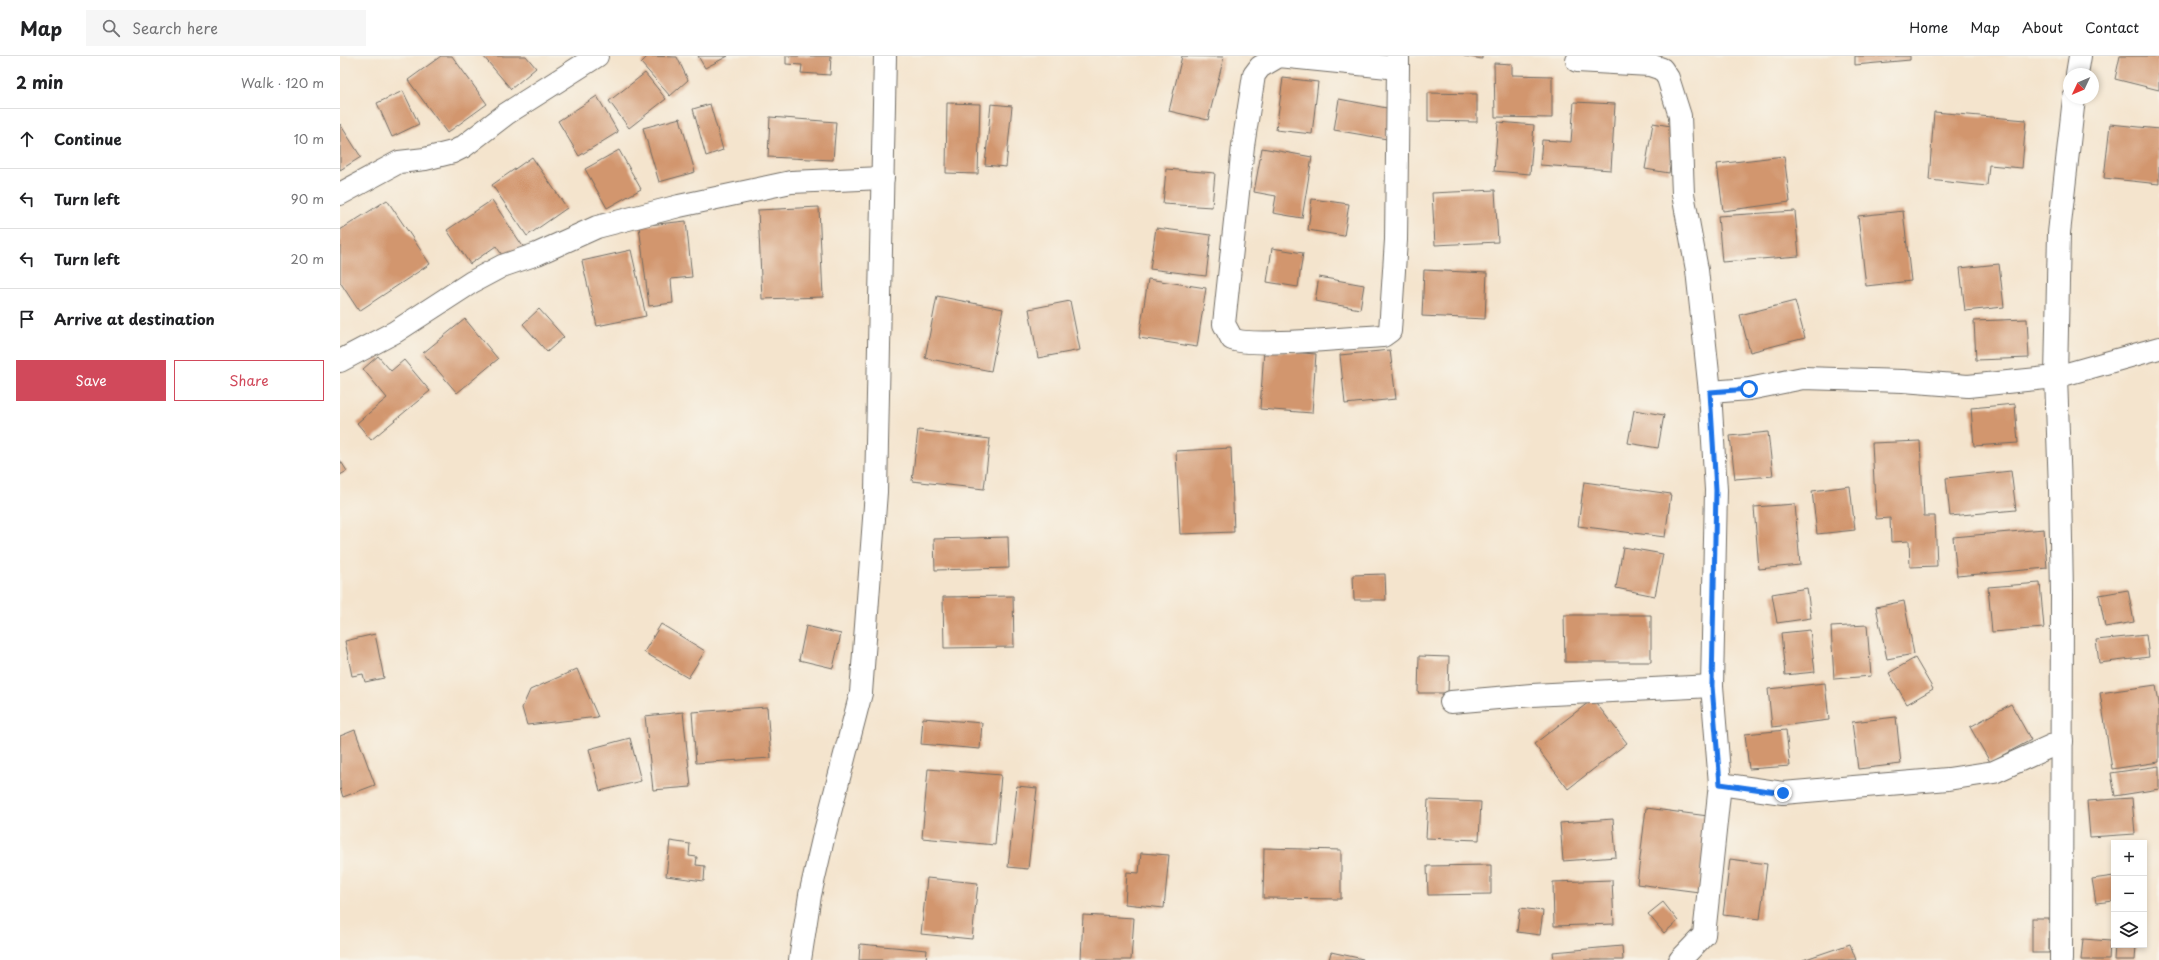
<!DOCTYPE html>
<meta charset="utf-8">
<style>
body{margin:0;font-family:"Playpen Sans",sans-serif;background:#f6f6f6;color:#202124}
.controls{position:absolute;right:12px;bottom:12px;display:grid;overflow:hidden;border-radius:0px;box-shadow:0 2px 6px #0003}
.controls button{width:36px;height:36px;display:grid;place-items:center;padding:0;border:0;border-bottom:1px solid #e0e0e0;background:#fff;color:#202124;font:20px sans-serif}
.compass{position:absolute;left:1723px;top:12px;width:36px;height:36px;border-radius:50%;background:#fff;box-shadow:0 2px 6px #0003;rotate:226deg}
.stop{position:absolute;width:12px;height:12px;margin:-9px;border:3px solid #1a73e8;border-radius:50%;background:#fff}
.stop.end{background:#1a73e8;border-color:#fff;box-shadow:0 1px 4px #0008}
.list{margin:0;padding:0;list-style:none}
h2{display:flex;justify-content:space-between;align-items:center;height:52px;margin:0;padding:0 16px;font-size:17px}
h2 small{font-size:13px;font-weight:400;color:#757577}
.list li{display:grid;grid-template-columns:26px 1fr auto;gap:12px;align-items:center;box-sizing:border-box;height:60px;padding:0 16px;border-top:1px solid #e0e0e0}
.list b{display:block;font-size:15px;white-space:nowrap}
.list em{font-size:13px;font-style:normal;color:#757577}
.actions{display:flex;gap:8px;padding:12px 16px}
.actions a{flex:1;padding:9px 0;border:1px solid #d1495b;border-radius:0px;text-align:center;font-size:14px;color:#d1495b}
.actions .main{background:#d1495b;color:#fff}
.icon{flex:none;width:22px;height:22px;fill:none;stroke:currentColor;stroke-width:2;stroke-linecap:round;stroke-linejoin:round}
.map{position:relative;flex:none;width:1819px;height:904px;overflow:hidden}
header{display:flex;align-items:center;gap:24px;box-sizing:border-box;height:56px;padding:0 20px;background:#fff;border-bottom:1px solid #e0e0e0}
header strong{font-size:19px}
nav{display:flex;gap:22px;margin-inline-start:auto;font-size:14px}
.search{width:280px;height:36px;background:#f6f6f6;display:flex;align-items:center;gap:10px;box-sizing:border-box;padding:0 14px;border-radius:0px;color:#757577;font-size:15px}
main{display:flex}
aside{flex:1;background:#fff}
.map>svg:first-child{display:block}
.building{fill:#d2966e}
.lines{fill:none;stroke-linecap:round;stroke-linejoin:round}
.street-casing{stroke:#716c64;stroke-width:24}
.secondary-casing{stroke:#716c64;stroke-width:24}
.street{stroke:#fff;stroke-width:22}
.secondary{stroke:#fff;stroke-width:22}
.route{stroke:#1a73e8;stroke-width:5}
</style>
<header>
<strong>Map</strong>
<div class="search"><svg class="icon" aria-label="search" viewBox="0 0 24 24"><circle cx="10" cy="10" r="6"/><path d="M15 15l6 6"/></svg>Search here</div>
<nav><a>Home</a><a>Map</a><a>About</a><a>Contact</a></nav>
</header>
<main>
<aside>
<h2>2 min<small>Walk · 120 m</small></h2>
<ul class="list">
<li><svg class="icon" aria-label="ahead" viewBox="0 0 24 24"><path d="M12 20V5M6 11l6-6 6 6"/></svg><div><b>Continue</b></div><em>10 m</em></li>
<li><svg class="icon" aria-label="left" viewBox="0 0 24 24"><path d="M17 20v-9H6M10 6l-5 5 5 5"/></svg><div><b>Turn left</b></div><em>90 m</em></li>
<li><svg class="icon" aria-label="left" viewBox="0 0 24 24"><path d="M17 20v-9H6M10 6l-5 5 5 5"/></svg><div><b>Turn left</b></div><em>20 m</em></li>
<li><svg class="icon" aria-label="arrive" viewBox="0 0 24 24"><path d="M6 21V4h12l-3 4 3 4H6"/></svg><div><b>Arrive at destination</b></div></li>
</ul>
<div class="actions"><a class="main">Save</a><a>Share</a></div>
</aside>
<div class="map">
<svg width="1819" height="904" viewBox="0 0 1819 904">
<rect width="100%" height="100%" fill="#f7f3e8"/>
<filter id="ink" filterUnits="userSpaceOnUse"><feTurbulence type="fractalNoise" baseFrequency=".025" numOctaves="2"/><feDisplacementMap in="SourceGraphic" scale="8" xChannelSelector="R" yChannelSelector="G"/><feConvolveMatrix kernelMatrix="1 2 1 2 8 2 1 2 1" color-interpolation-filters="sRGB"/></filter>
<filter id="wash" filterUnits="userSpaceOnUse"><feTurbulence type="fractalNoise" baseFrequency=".012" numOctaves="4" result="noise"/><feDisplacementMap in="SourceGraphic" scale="16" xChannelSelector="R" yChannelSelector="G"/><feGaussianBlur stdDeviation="0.9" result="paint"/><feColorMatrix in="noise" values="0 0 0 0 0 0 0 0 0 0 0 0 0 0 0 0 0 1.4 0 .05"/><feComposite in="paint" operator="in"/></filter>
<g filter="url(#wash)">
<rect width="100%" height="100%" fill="#f4e4cd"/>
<g id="blocks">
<!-- building -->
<g class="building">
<path d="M101,0H112L147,48L107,77L68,24Z"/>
<path d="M143,0H186L196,12L171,33Z"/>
<path d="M308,0L337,1L348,24L330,40L301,7Z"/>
<path d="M358,0H388L365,12Z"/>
<path d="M446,0H491L490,19L461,17L462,9L446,8Z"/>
<path d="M842,0L884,1L868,64L829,55Z"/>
<path d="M1124,0H1142V3Z"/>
<path d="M1515,0H1570V4L1515,9Z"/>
<path d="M1780,0H1819V34L1775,23Z"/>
<path d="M1154,7L1172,8V19L1212,20V62L1155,61Z"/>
<path d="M305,17L326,43L289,72L269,45Z"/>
<path d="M943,22L978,26L972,78L936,74Z"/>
<path d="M63,35L79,68L52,81L37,47Z"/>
<path d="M1088,37L1137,38V66L1088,65Z"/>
<path d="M257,40L278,76L239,100L218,65Z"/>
<path d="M999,43L1052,53L1047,83L994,74Z"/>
<path d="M1234,46L1275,48L1271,114L1200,109L1202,84L1231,86Z"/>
<path d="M607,47L640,48L638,118L606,117Z"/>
<path d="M370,48L383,94L366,100L353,53Z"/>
<path d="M651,48L672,50L666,111L645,109Z"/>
<path d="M1594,56L1686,64L1682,112L1649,109L1647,130L1589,124Z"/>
<path d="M430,61L496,66L493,104L428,101Z"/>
<path d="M340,62L355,116L319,126L303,72Z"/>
<path d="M1158,66L1194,69L1190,118L1154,115Z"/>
<path d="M1313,67L1336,71L1329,117L1305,113Z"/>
<path d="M0,68L21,101L0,114Z"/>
<path d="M1770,68L1819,73V128L1764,122Z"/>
<path d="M922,92L972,101L962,162L933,157L936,140L914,136Z"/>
<path d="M279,94L301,133L267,152L245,113Z"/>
<path d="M1444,100L1450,146L1383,155L1377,108Z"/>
<path d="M192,101L227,152L187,180L152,129Z"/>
<path d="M826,113L875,117L872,151L823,148Z"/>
<path d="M1155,134L1158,186L1095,189L1092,137Z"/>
<path d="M972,143L1009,148L1004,180L968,174Z"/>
<path d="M47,144L90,208L19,255L0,226V174Z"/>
<path d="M152,144L184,192L166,205L156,190L130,208L107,174Z"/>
<path d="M479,151L483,241L422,243L418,154Z"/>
<path d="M1455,155L1459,200L1382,206L1378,160Z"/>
<path d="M1563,155L1571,225L1526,230L1518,160Z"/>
<path d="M346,165L352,221L331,223L333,247L309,250L299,170Z"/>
<path d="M816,172L871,179L866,220L810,213Z"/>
<path d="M932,192L963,197L958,231L927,226Z"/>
<path d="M291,194L306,260L257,270L242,205Z"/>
<path d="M1659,208L1664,251L1625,255L1620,212Z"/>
<path d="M1084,214L1147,217L1145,263L1082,260Z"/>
<path d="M979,221L1024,229L1020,253L975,245Z"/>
<path d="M808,223L866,232L857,291L799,282Z"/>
<path d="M597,240L663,253L651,315L585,302Z"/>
<path d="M730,245L740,294L698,302L689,253Z"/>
<path d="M1455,245L1465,282L1410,296L1400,259Z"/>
<path d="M199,253L224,281L207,296L183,268Z"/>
<path d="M125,263L158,303L117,337L83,297Z"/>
<path d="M1687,263L1689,302L1636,304L1634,265Z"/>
<path d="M924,294L976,298L972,357L920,353Z"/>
<path d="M1050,294L1056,343L1005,348L1000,299Z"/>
<path d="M38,300L51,315L64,304L90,335L31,384L17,367L47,342L23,313Z"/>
<path d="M1675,348L1678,387L1634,390L1631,352Z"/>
<path d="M1294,354L1324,359L1318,392L1288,387Z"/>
<path d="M578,374L650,383L644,433L572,425Z"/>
<path d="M1428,376L1433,420L1395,423L1390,380Z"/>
<path d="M1580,385L1584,460H1595L1597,510L1570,511L1569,485L1551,486L1550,462L1536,463L1532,387Z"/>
<path d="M891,392L894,476L840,478L836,395Z"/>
<path d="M0,404L7,415L0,419Z"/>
<path d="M1671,415L1676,454L1610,460L1606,422Z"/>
<path d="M1244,426L1331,438L1325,481L1238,470Z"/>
<path d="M1510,430L1515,474L1477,478L1472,435Z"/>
<path d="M1455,448L1460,509L1419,513L1414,451Z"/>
<path d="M1704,473L1707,512L1617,520L1613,481Z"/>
<path d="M668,481L669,512L595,514L594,483Z"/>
<path d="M1283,491L1323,498L1315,540L1276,532Z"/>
<path d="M1045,518L1046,544H1014L1013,519Z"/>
<path d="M1700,527L1704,572L1652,576L1648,531Z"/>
<path d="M1467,532L1471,562L1437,567L1432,538Z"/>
<path d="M1788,534L1794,566L1765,571L1759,539Z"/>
<path d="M673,540L674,591L604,592L603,541Z"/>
<path d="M1564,545L1574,598L1547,603L1536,551Z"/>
<path d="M1224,559H1311V606H1225Z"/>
<path d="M321,568L365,595L348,622L304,596Z"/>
<path d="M1527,569L1531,620L1494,623L1491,571Z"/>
<path d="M466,570L501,578L493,612L459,604Z"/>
<path d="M1470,574L1475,616L1445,619L1441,577Z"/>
<path d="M35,578L44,622L25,626L23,618L12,620L5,585Z"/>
<path d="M1806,579L1809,601L1759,607L1756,584Z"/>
<path d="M1079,600L1109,601L1108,637H1078Z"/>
<path d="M1575,602L1593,633L1567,648L1549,617Z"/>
<path d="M237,613L258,661L187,669L182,652L190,634Z"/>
<path d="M1485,627L1489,664L1432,671L1428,633Z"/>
<path d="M1816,629L1819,648V706L1772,713L1760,637Z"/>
<path d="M1253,643L1287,687L1228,733L1194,688Z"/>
<path d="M1671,648L1691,684L1650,706L1630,671Z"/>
<path d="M427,651L431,702L356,707L352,656Z"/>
<path d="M343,656L351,731L313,734L305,660Z"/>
<path d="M1556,661L1561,708L1518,713L1512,666Z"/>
<path d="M583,662L642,667L640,693L581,688Z"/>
<path d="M15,674L35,729L3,741L0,732V680Z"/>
<path d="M1446,674L1450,710L1409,713L1405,678Z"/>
<path d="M290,682L301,725L260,735L249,693Z"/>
<path d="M1819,710V733L1775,740L1771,717Z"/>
<path d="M588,713L661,719L655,789L582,782Z"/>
<path d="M677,730L697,732L688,813L668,811Z"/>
<path d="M1792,742L1795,778L1750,781L1747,745Z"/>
<path d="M1088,744L1141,746L1139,784L1086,782Z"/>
<path d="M1306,752L1368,760L1359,836L1297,828Z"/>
<path d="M1273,763L1276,801L1223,805L1220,767Z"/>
<path d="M330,785L350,788L349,800L357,801L356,809L365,810L364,825L326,820Z"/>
<path d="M924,792L1001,794V843L923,842Z"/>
<path d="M801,797L829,799L824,852L785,848L787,816L799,817Z"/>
<path d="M1390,803L1427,808L1420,863L1383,859Z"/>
<path d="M1151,809V838L1088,839L1087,810Z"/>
<path d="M1774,820V845L1756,847L1752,823Z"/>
<path d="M587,822L638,827L632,883L581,878Z"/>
<path d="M1272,824L1274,868L1214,870L1213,826Z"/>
<path d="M1323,846L1338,865L1324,877L1308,858Z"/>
<path d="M1180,852L1203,855L1200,879L1177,876Z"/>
<path d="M743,859L794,862L791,904H741Z"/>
<rect x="1692" y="862" width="17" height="35"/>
<path d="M1743,883L1770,885L1769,904H1741Z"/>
<path d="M520,888L587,894L586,904H519Z"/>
<path d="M1510,888L1516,904H1463Z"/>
<path d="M1775,889H1796L1795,904H1774Z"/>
<path d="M1282,890L1283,904H1214L1213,896Z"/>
<path d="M991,896L1023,903V904H989Z"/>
</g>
</g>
</g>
<g filter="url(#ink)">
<use href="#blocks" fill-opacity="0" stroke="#716c64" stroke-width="1"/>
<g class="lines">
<!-- street casing -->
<g class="street-casing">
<g id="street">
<path d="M1237,5L1310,9L1322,13L1328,22L1340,60L1343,138L1357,214L1370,336L1376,434L1372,630L1380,728L1364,879L1340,904"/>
<path d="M1058,12L939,0L920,11L914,19L903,90L884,268L892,283C911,292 1016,281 1043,280L1050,275L1056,184L1058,12V0"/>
<path d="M0,138L59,106L85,103L113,96L123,91L166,58L257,0"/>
<path d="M0,305L55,276L132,226L162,210L197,198L257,171L339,150L451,126L543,122"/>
<path d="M1370,336L1409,333L1463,322L1563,325L1628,330L1716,321L1819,292"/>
<path d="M1111,646L1192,639L1372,630"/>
<path d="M1380,728L1443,737L1608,723L1654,716L1722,685"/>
</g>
</g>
<!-- secondary casing -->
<g class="secondary-casing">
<g id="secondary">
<path d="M1737,18L1740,0"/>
<path d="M460,904L470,839L483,783L521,637L536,436L545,0"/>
<path d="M1721,904L1722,536L1720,433L1716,321L1719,177L1734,42"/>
</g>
</g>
<!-- street -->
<use href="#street" class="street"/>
<!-- secondary -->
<use href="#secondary" class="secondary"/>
</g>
</g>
<g class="lines" filter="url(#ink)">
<!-- route -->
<path class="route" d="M1409,333L1370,336L1376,434L1372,630L1380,728L1443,737"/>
</g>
</svg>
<div class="controls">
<button>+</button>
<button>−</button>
<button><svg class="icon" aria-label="layers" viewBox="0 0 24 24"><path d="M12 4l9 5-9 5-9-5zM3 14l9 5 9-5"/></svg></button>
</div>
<svg class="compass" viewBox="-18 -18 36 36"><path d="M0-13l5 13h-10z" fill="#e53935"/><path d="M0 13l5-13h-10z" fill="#757577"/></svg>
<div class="stop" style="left:1409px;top:333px"></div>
<div class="stop end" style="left:1443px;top:737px"></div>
</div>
</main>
